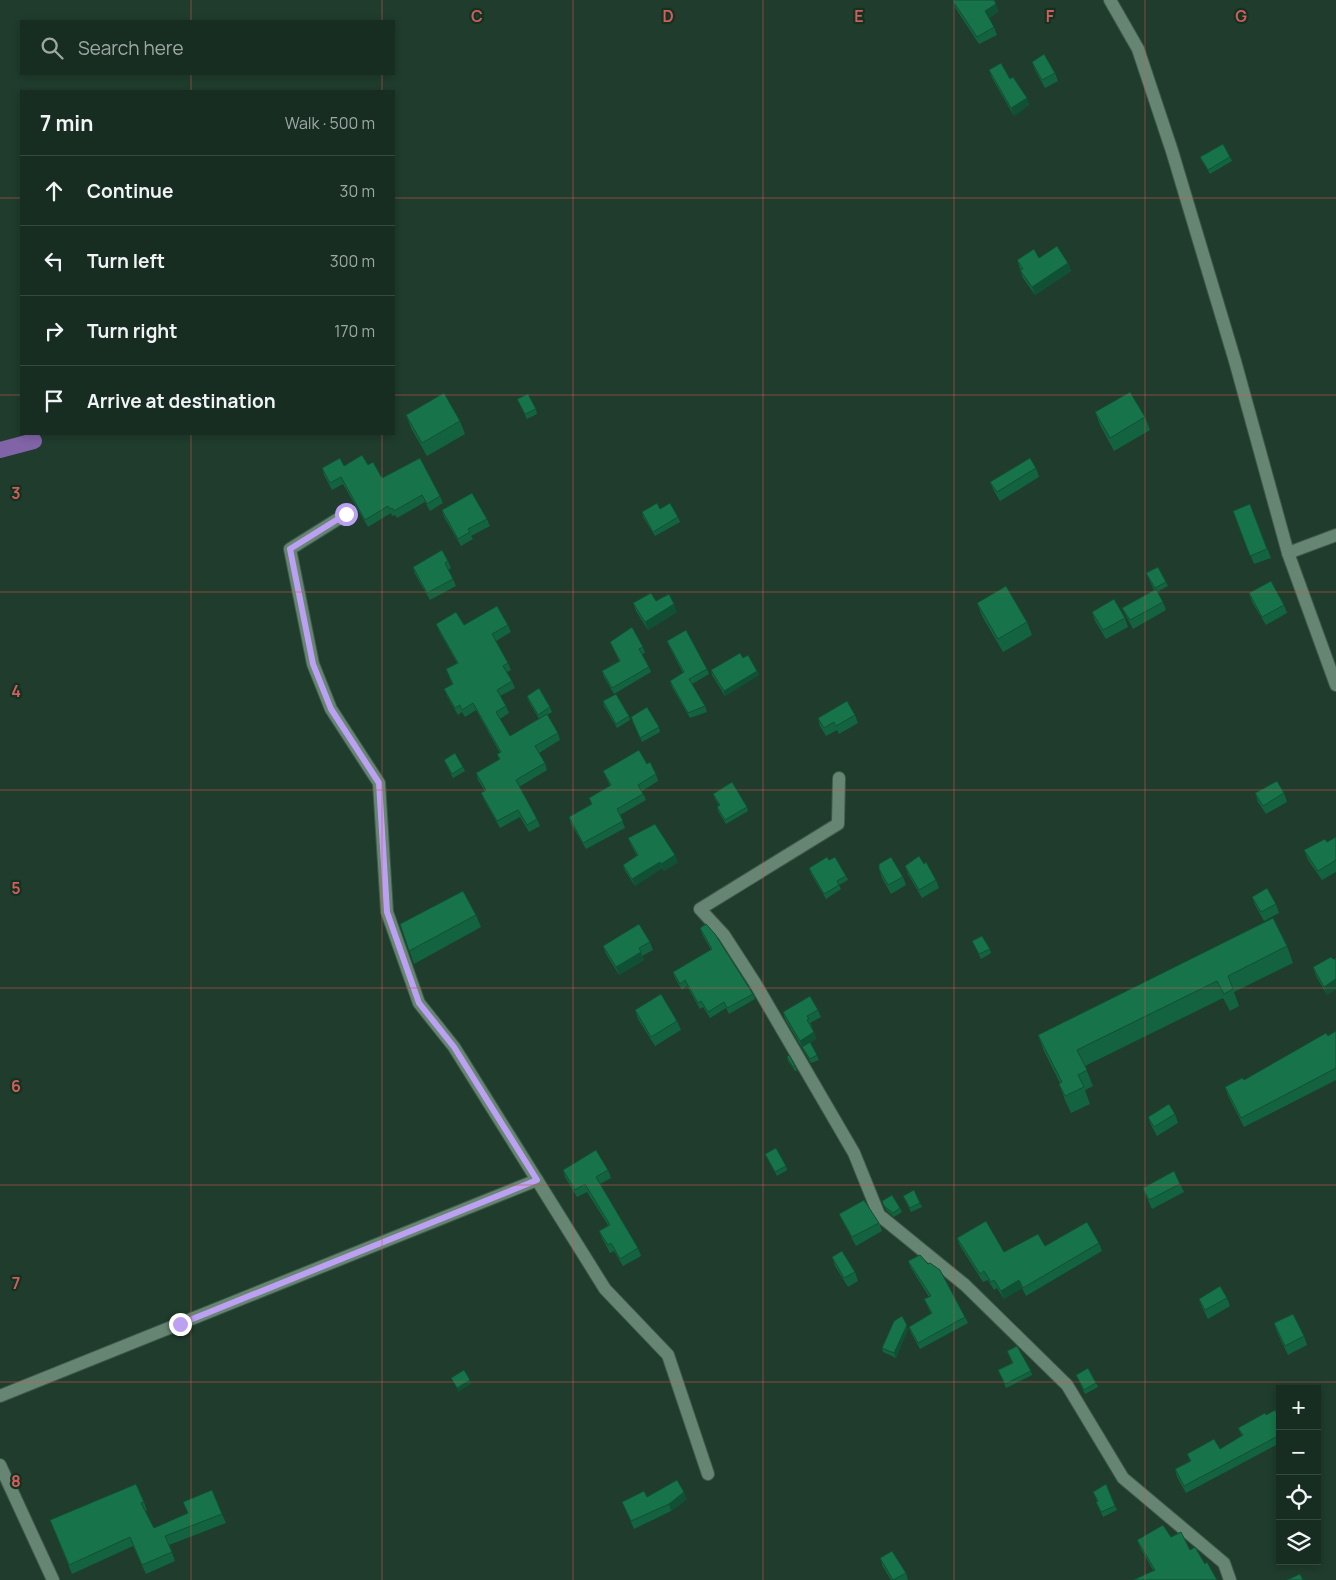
<!DOCTYPE html>
<meta charset="utf-8">
<style>
body{margin:0;font-family:Manrope,sans-serif;background:#20352a;color:#f1f3f6}
.controls{position:absolute;right:15px;bottom:15px;display:grid;overflow:hidden;border-radius:0px;box-shadow:0 2px 8px #0003}
.controls button{width:45px;height:45px;display:grid;place-items:center;padding:0;border:0;border-bottom:1px solid #36493f;background:#172d21;color:#f1f3f6;font:25px sans-serif}
.stop{position:absolute;width:15px;height:15px;margin:-11px;border:4px solid #bca0f2;border-radius:50%;background:#fff}
.stop.end{background:#bca0f2;border-color:#fff;box-shadow:0 1px 5px #0008}
.list{margin:0;padding:0;list-style:none}
h2{display:flex;justify-content:space-between;align-items:center;height:65px;margin:0;padding:0 20px;font-size:21px}
h2 small{font-size:16px;font-weight:400;color:#9ea8a5}
.list li{display:grid;grid-template-columns:32px 1fr auto;gap:15px;align-items:center;box-sizing:border-box;height:70px;padding:0 20px;border-top:1px solid #36493f}
.list b{display:block;font-size:19px;white-space:nowrap}
.list em{font-size:16px;font-style:normal;color:#9ea8a5}
.icon{flex:none;width:28px;height:28px;fill:none;stroke:currentColor;stroke-width:2;stroke-linecap:round;stroke-linejoin:round}
.map{position:relative;flex:none;width:1336px;height:1580px;overflow:hidden}
.search{position:absolute;background:#172d21;box-shadow:0 2px 8px #0003;left:20px;top:20px;width:375px;height:55px;display:flex;align-items:center;gap:12px;box-sizing:border-box;padding:0 18px;border-radius:0px;color:#9ea8a5;font-size:19px}
.panel{position:absolute;background:#172d21;box-shadow:0 2px 8px #0003;left:20px;top:90px;width:375px;height:345px;border-radius:0px}
.map>svg:first-child{display:block}
.lines{fill:none;stroke-linecap:round;stroke-linejoin:round}
.canal{stroke:#8164a7;stroke-width:16}
.street-casing{stroke:#405a4c;stroke-width:14}
.street{stroke:#668673;stroke-width:12}
.wall{fill:#146340}
.shaded-wall{fill:#105034}
.building{fill:#17734a;stroke:#105034}
.route{stroke:#bca0f2;stroke-width:6}
.grid{fill:none;stroke:#d25d5a;stroke-width:1;stroke-opacity:0.55}
.grid-label{font-size:16px;text-anchor:middle;font-weight:bold;fill:#d25d5a;stroke:#143222;stroke-width:4.5;stroke-linejoin:round;paint-order:stroke}
</style>
<div class="map">
<svg width="1336" height="1580" viewBox="0 0 1336 1580">
<rect width="100%" height="100%" fill="#1f3c2c"/>
<g class="lines">
<!-- canal -->
<path class="canal" d="M0,450L34,441"/>
<!-- street casing -->
<g class="street-casing">
<g id="street">
<path d="M1110,0L1138,49L1172,151L1235,361L1288,553L1336,685"/>
<path d="M346,514L290,549L313,664L331,709L379,783L387,912L419,1003L454,1047L605,1289L668,1355L708,1474"/>
<path d="M1288,553L1336,535"/>
<path d="M839,778L838,824L700,909L724,935L755,983L854,1153L879,1215L965,1285L1067,1385L1123,1478L1224,1563L1230,1580"/>
<path d="M0,1396L537,1180"/>
<path d="M0,1465L53,1580"/>
</g>
</g>
<!-- street -->
<use href="#street" class="street"/>
</g>
<!-- wall -->
<g class="wall">
<path d="M953,1L999,11L989,18L994,27L997,35L979,44L956,9Z"/>
<path d="M1032,62L1055,73L1058,81L1045,88L1035,70Z"/>
<path d="M989,70L1010,79L1027,98L1029,105L1014,116L992,78Z"/>
<path d="M1200,157H1230L1232,161L1210,174L1202,161Z"/>
<path d="M1039,258L1068,263L1071,271L1035,295L1023,278L1017,260Z"/>
<path d="M517,399L536,409L537,414L527,419Z"/>
<path d="M1095,412L1145,417L1150,430L1114,451L1100,425Z"/>
<path d="M406,415L460,421L465,434L427,456L411,428Z"/>
<path d="M368,465L382,478L440,496L443,503L430,511L425,502L397,518L395,515L392,516L391,513L368,527L343,484L332,490L324,475L322,468Z"/>
<path d="M1036,468L1039,477L1000,501L994,491L990,482Z"/>
<path d="M1250,504L1271,558L1254,564L1233,511Z"/>
<path d="M660,509L678,517L680,522L655,536L643,517L642,512Z"/>
<path d="M442,510L487,519L490,526L471,536L473,539L461,546L444,517Z"/>
<path d="M448,561L451,568L448,570L453,579L456,586L430,600L415,574L413,567Z"/>
<path d="M1146,573L1166,582L1168,586L1157,592L1163,602L1166,610L1133,629L1126,616L1122,608L1154,590Z"/>
<path d="M1249,593L1284,605L1287,613L1266,625L1252,602Z"/>
<path d="M656,601L677,612L648,630L636,611L633,603Z"/>
<path d="M977,603L1027,622L1032,635L1003,652L982,616Z"/>
<path d="M1092,612L1125,618L1128,627L1106,639L1095,621Z"/>
<path d="M436,624L464,625H508L511,632L496,641L508,663L511,670L507,672L512,681L515,688L500,696L506,706L509,713L500,719L510,736L539,719L528,700L527,696L550,707L552,712L547,715L558,733L560,740L539,753L545,763L547,770L519,787L537,819L540,826L529,832L520,817L500,828L484,800L481,793L485,791L478,780L476,773L499,759L497,754L500,753L476,710L465,717L462,712L458,715L447,696L444,689L452,684L446,669L457,663L439,631Z"/>
<path d="M667,641L707,669L709,674L692,684L705,706L707,712L690,718L672,687L670,681L683,673L669,646Z"/>
<path d="M610,642L643,647L645,653L642,654L649,667L651,672L614,694L604,677L602,671L619,661Z"/>
<path d="M743,658L757,671L759,675L725,696L712,675L711,670Z"/>
<path d="M603,701L629,716L630,720L617,728L604,706Z"/>
<path d="M855,715L858,723L839,734L837,730L826,736L820,726L818,718Z"/>
<path d="M632,721L659,727L660,732L642,742Z"/>
<path d="M444,760L463,767L465,771L453,778Z"/>
<path d="M647,764L656,774L658,781L642,791L646,800L620,815L625,828L586,849L571,824L569,817L591,804L589,798L610,786L603,771Z"/>
<path d="M1255,793H1284L1287,802L1266,814L1258,802Z"/>
<path d="M713,794L747,807L748,811L726,824L718,811L717,807L719,805L715,799Z"/>
<path d="M1336,837V872L1322,880L1308,860L1304,850L1327,842Z"/>
<path d="M628,838L678,862L664,871L662,868L635,886L625,871L623,865L637,856L631,845Z"/>
<path d="M829,860L846,876L848,880L839,885L841,889L826,899L810,872L809,868Z"/>
<path d="M924,864L936,880L939,888L922,898L908,874L905,866Z"/>
<path d="M879,869L903,877L906,885L891,894L882,878Z"/>
<path d="M1252,897L1276,904L1279,913L1264,921L1255,905Z"/>
<path d="M476,915L481,927L414,964L400,924Z"/>
<path d="M700,928L753,994L755,999L729,1014L726,1008L710,1018L703,1007L700,1009L687,986L682,990L675,978L673,972L711,950L702,934Z"/>
<path d="M972,941L990,949L991,953L981,959Z"/>
<path d="M650,942L653,950L642,956L644,960L619,975L606,954L603,946Z"/>
<path d="M1287,946L1293,963L1234,992L1239,1006L1230,1011L1223,998L1085,1066L1093,1086L1085,1090L1090,1104L1071,1113L1065,1100L1059,1084L1060,1083L1044,1051L1038,1035Z"/>
<path d="M1331,957L1327,995L1316,976L1313,967Z"/>
<path d="M635,1010L677,1021L681,1030L655,1046L638,1019Z"/>
<path d="M818,1010L821,1017L810,1023L812,1026L811,1027L814,1032L816,1039L810,1043L819,1060L811,1063L785,1019L783,1012Z"/>
<path d="M1336,1031V1080L1244,1127L1228,1096L1225,1087L1244,1080Z"/>
<path d="M787,1057L795,1066L797,1071H795L788,1061Z"/>
<path d="M1175,1114L1178,1123L1157,1136L1151,1125L1148,1117Z"/>
<path d="M765,1154L786,1166L787,1170L777,1176Z"/>
<path d="M563,1170H608L611,1178L600,1184L638,1248L641,1256L623,1266L614,1251L610,1253L602,1238L599,1231L608,1225L587,1192L577,1197L565,1177Z"/>
<path d="M1180,1184L1184,1192L1152,1209L1146,1196L1143,1188Z"/>
<path d="M903,1196L920,1203L922,1207L911,1212Z"/>
<path d="M882,1201L900,1208L902,1212L894,1217L886,1210Z"/>
<path d="M839,1214L879,1223L882,1231L856,1246L843,1222Z"/>
<path d="M957,1238L1004,1252L1045,1246L1099,1243L1102,1251L1026,1296L1022,1288L1004,1299L997,1288L994,1290L988,1280L983,1282L960,1246Z"/>
<path d="M832,1257L855,1272L858,1281L848,1287L835,1266Z"/>
<path d="M908,1261L965,1317L968,1323L920,1349L911,1333L909,1327L931,1314L924,1299L929,1297L911,1268Z"/>
<path d="M1227,1298L1230,1306L1208,1319L1202,1307L1199,1299Z"/>
<path d="M1274,1323L1304,1336L1307,1345L1288,1355L1277,1332Z"/>
<path d="M908,1329L896,1358L883,1352L882,1348Z"/>
<path d="M1007,1351L1031,1371L1032,1375L1006,1388L998,1370L1012,1363Z"/>
<path d="M1076,1375L1096,1383L1098,1387L1085,1394Z"/>
<path d="M1266,1415L1280,1419V1443L1186,1493L1177,1477L1175,1469L1190,1461L1187,1454L1220,1449L1242,1436L1238,1428Z"/>
<path d="M1106,1484L1117,1510L1103,1517L1098,1506L1096,1502L1097,1501L1093,1492Z"/>
<path d="M647,1497L687,1499L671,1511L634,1529L622,1502Z"/>
<path d="M144,1502L147,1511H145L154,1528L188,1514L183,1502L222,1514L226,1523L169,1545L175,1561L146,1574L133,1546L72,1574L50,1520Z"/>
<path d="M1171,1537L1190,1550L1205,1564L1153,1570L1141,1549L1137,1540Z"/>
<path d="M880,1558L906,1573L908,1580H891L883,1567Z"/>
</g>
<!-- shaded-wall -->
<g class="shaded-wall">
<path d="M996,4L999,11L988,19L985,11Z"/>
<path d="M1027,98L1029,105L1014,116L1011,108Z"/>
<path d="M1068,263L1071,271L1035,295L1032,287Z"/>
<path d="M674,604L677,612L648,630L645,622Z"/>
<path d="M757,671L759,675L725,696L724,691Z"/>
<path d="M675,855L678,862L664,871L661,864Z"/>
<path d="M660,862L662,868L635,886L632,879Z"/>
<path d="M641,952L644,960L619,975L616,967Z"/>
<path d="M1336,979V990L1327,995L1324,987Z"/>
<path d="M814,1032L816,1039L802,1048L800,1041Z"/>
<path d="M1019,1280L1022,1288L1004,1299L1001,1291Z"/>
<path d="M907,1325L908,1329L896,1358L894,1353Z"/>
<path d="M470,1380L471,1384L458,1392L457,1388Z"/>
<path d="M684,1492L687,1499L671,1511L669,1504Z"/>
</g>
<!-- building -->
<g class="building">
<path d="M955,0H994L996,4L985,11L994,27L977,37L953,1Z"/>
<path d="M1044,54L1055,73L1042,80L1032,62Z"/>
<path d="M1001,63L1010,79L1013,77L1027,98L1011,108L989,70Z"/>
<path d="M1223,144L1230,157L1208,170L1200,157Z"/>
<path d="M1057,246L1068,263L1032,287L1020,270L1023,269L1017,260L1034,249L1039,258Z"/>
<path d="M1130,392L1145,417L1110,438L1095,412Z"/>
<path d="M444,393L460,421L422,443L406,415Z"/>
<path d="M528,394L536,409L525,414L517,399Z"/>
<path d="M362,455L368,465L373,462L382,478L420,458L440,496L427,504L422,495L394,511L392,508L390,509L388,506L365,520L341,477L330,483L322,468L340,458L344,466Z"/>
<path d="M1030,458L1036,468L997,492L990,482Z"/>
<path d="M472,493L487,519L468,529L470,532L458,539L442,510Z"/>
<path d="M657,503L660,509L670,503L678,517L653,532L642,512Z"/>
<path d="M1250,504L1267,549L1250,556L1233,511Z"/>
<path d="M442,550L448,561L445,563L453,579L427,593L413,567Z"/>
<path d="M1158,567L1166,582L1155,588L1146,573Z"/>
<path d="M1271,581L1284,605L1262,617L1249,593Z"/>
<path d="M1006,586L1027,622L998,639L977,603Z"/>
<path d="M1156,589L1163,602L1130,620L1122,608Z"/>
<path d="M651,593L656,601L669,594L674,604L645,622L633,603Z"/>
<path d="M1114,599L1125,618L1103,630L1092,612Z"/>
<path d="M497,606L508,625L492,634L508,663L503,666L512,681L497,690L506,706L496,712L510,736L547,714L558,733L535,746L545,763L516,780L537,819L527,825L518,810L497,821L481,793L486,790L476,773L500,759L497,754L501,752L473,703L462,710L460,705L455,708L444,689L453,684L446,669L458,663L436,624L456,612L464,625Z"/>
<path d="M632,627L643,647L639,649L649,667L612,688L602,671L620,661L610,642Z"/>
<path d="M686,630L707,669L689,679L705,706L688,713L670,681L684,672L667,641Z"/>
<path d="M740,653L743,658L748,655L757,671L724,691L711,670Z"/>
<path d="M539,688L550,707L538,715L527,696Z"/>
<path d="M616,694L629,716L616,724L603,701Z"/>
<path d="M847,701L855,715L836,726L834,722L824,728L818,718Z"/>
<path d="M647,707L659,727L640,738L631,717Z"/>
<path d="M639,750L647,764L650,762L656,774L638,785L643,794L617,809L623,821L583,843L569,817L592,804L589,798L611,785L603,771Z"/>
<path d="M455,753L463,767L452,774L444,760Z"/>
<path d="M1277,781L1284,793L1263,806L1255,793Z"/>
<path d="M732,782L747,807L725,820L717,807L720,805L713,794Z"/>
<path d="M655,824L675,855L661,864L660,862L632,879L623,865L638,855L628,838Z"/>
<path d="M1336,837V860L1318,871L1304,850L1325,839L1327,842Z"/>
<path d="M919,856L924,864L926,862L936,880L919,890L905,866Z"/>
<path d="M827,857L829,860L835,857L846,876L837,881L839,885L824,894L809,868Z"/>
<path d="M891,857L903,877L888,885L879,869V864Z"/>
<path d="M1267,888L1276,904L1261,912L1252,897Z"/>
<path d="M463,891L476,915L409,951L400,924Z"/>
<path d="M1273,918L1287,946L1228,976L1233,989L1224,994L1217,981L1077,1050L1087,1070L1078,1075L1084,1087L1065,1096L1059,1084L1062,1082L1038,1035Z"/>
<path d="M639,924L650,942L639,948L641,952L616,967L603,946Z"/>
<path d="M706,924L715,934L753,994L727,1008L724,1002L708,1012L701,1001L698,1003L685,980L680,984L673,972L712,949L700,928Z"/>
<path d="M982,936L990,949L979,954L972,941Z"/>
<path d="M1331,957L1333,959H1336V979L1324,987L1313,967Z"/>
<path d="M661,994L677,1021L651,1037L635,1010Z"/>
<path d="M810,996L818,1010L807,1016L809,1019L807,1020L814,1032L800,1041L783,1012Z"/>
<path d="M1336,1031V1068L1241,1118L1225,1087L1242,1078L1244,1080L1326,1033L1328,1036Z"/>
<path d="M810,1042L817,1055L810,1059L802,1047Z"/>
<path d="M789,1055L795,1066L793,1067L787,1057Z"/>
<path d="M1169,1104L1175,1114L1154,1127L1148,1117Z"/>
<path d="M776,1148L786,1166L775,1172L765,1154Z"/>
<path d="M596,1150L608,1170L596,1177L638,1248L620,1259L611,1243L608,1245L599,1231L610,1225L585,1184L575,1190L563,1170Z"/>
<path d="M1174,1171L1180,1184L1149,1200L1143,1188Z"/>
<path d="M914,1190L920,1203L910,1208L903,1196Z"/>
<path d="M892,1195L900,1208L893,1213L884,1206L882,1201Z"/>
<path d="M864,1200L879,1223L852,1237L839,1214Z"/>
<path d="M986,1221L1004,1252L1038,1234L1045,1246L1087,1222L1099,1243L1023,1288L1019,1280L1001,1291L994,1280L991,1282L984,1271L980,1274L957,1238Z"/>
<path d="M842,1251L855,1272L844,1278L832,1257Z"/>
<path d="M920,1255L928,1264L930,1263L940,1270L965,1317L918,1343L909,1327L932,1313L924,1299L931,1296L908,1261Z"/>
<path d="M1220,1286L1227,1298L1205,1310L1199,1299Z"/>
<path d="M1293,1314L1304,1336L1285,1346L1274,1323Z"/>
<path d="M902,1316L907,1325L894,1353L882,1348L894,1321Z"/>
<path d="M1017,1346L1031,1371L1005,1384L998,1370L1013,1363L1007,1351Z"/>
<path d="M1088,1368L1096,1383L1084,1390L1076,1375Z"/>
<path d="M464,1370L470,1380L457,1388L451,1378Z"/>
<path d="M1275,1410L1280,1419V1435L1184,1486L1175,1469L1191,1461L1187,1454L1214,1439L1220,1449L1243,1435L1238,1428L1265,1413L1266,1415Z"/>
<path d="M677,1480L684,1492L669,1504L631,1521L622,1502L644,1491L647,1497Z"/>
<path d="M136,1484L144,1502L141,1503L154,1528L188,1513L183,1502L212,1490L222,1514L165,1536L172,1552L142,1565L130,1537L69,1565L50,1520Z"/>
<path d="M1106,1484L1115,1506L1101,1512L1096,1502L1098,1501L1093,1492Z"/>
<path d="M1163,1525L1171,1537L1181,1532L1190,1550L1195,1547L1205,1564L1207,1562L1217,1580H1133L1155,1570L1137,1540Z"/>
<path d="M892,1551L906,1573L893,1580L880,1558Z"/>
<path d="M1300,1574L1303,1580H1287Z"/>
</g>
<g class="lines">
<!-- route -->
<path class="route" d="M180,1324L537,1180L454,1047L419,1003L387,912L379,783L331,709L313,664L290,549L346,514"/>
</g>
<!-- grid -->
<path class="grid" d="M191,0V21M382,0V21M573,0V1580M763,0V1580M954,0V1580M1145,0V1580M191,74V91M382,74V91M0,198H21M394,198H1336M0,395H21M394,395H1336M191,434V1580M382,434V1580M0,592H1336M0,790H1336M0,988H1336M0,1185H1336M0,1382H1336"/>
<g class="grid-label">
<text x="477" y="22">C</text>
<text x="668" y="22">D</text>
<text x="859" y="22">E</text>
<text x="1050" y="22">F</text>
<text x="1241" y="22">G</text>
<text x="16" y="499">3</text>
<text x="16" y="697">4</text>
<text x="16" y="894">5</text>
<text x="16" y="1092">6</text>
<text x="16" y="1289">7</text>
<text x="16" y="1487">8</text>
</g>
</svg>
<div class="controls">
<button>+</button>
<button>−</button>
<button><svg class="icon" aria-label="locate" viewBox="0 0 24 24"><circle cx="12" cy="12" r="6"/><path d="M12 2v4M12 18v4M2 12h4M18 12h4"/></svg></button>
<button><svg class="icon" aria-label="layers" viewBox="0 0 24 24"><path d="M12 4l9 5-9 5-9-5zM3 14l9 5 9-5"/></svg></button>
</div>
<div class="stop" style="left:346px;top:514px"></div>
<div class="stop end" style="left:180px;top:1324px"></div>
<div class="search"><svg class="icon" aria-label="search" viewBox="0 0 24 24"><circle cx="10" cy="10" r="6"/><path d="M15 15l6 6"/></svg>Search here</div>
<section class="panel">
<h2>7 min<small>Walk · 500 m</small></h2>
<ul class="list">
<li><svg class="icon" aria-label="ahead" viewBox="0 0 24 24"><path d="M12 20V5M6 11l6-6 6 6"/></svg><div><b>Continue</b></div><em>30 m</em></li>
<li><svg class="icon" aria-label="left" viewBox="0 0 24 24"><path d="M17 20v-9H6M10 6l-5 5 5 5"/></svg><div><b>Turn left</b></div><em>300 m</em></li>
<li><svg class="icon" aria-label="right" viewBox="0 0 24 24"><path d="M7 20v-9h11M14 6l5 5-5 5"/></svg><div><b>Turn right</b></div><em>170 m</em></li>
<li><svg class="icon" aria-label="arrive" viewBox="0 0 24 24"><path d="M6 21V4h12l-3 4 3 4H6"/></svg><div><b>Arrive at destination</b></div></li>
</ul>
</section>
</div>
